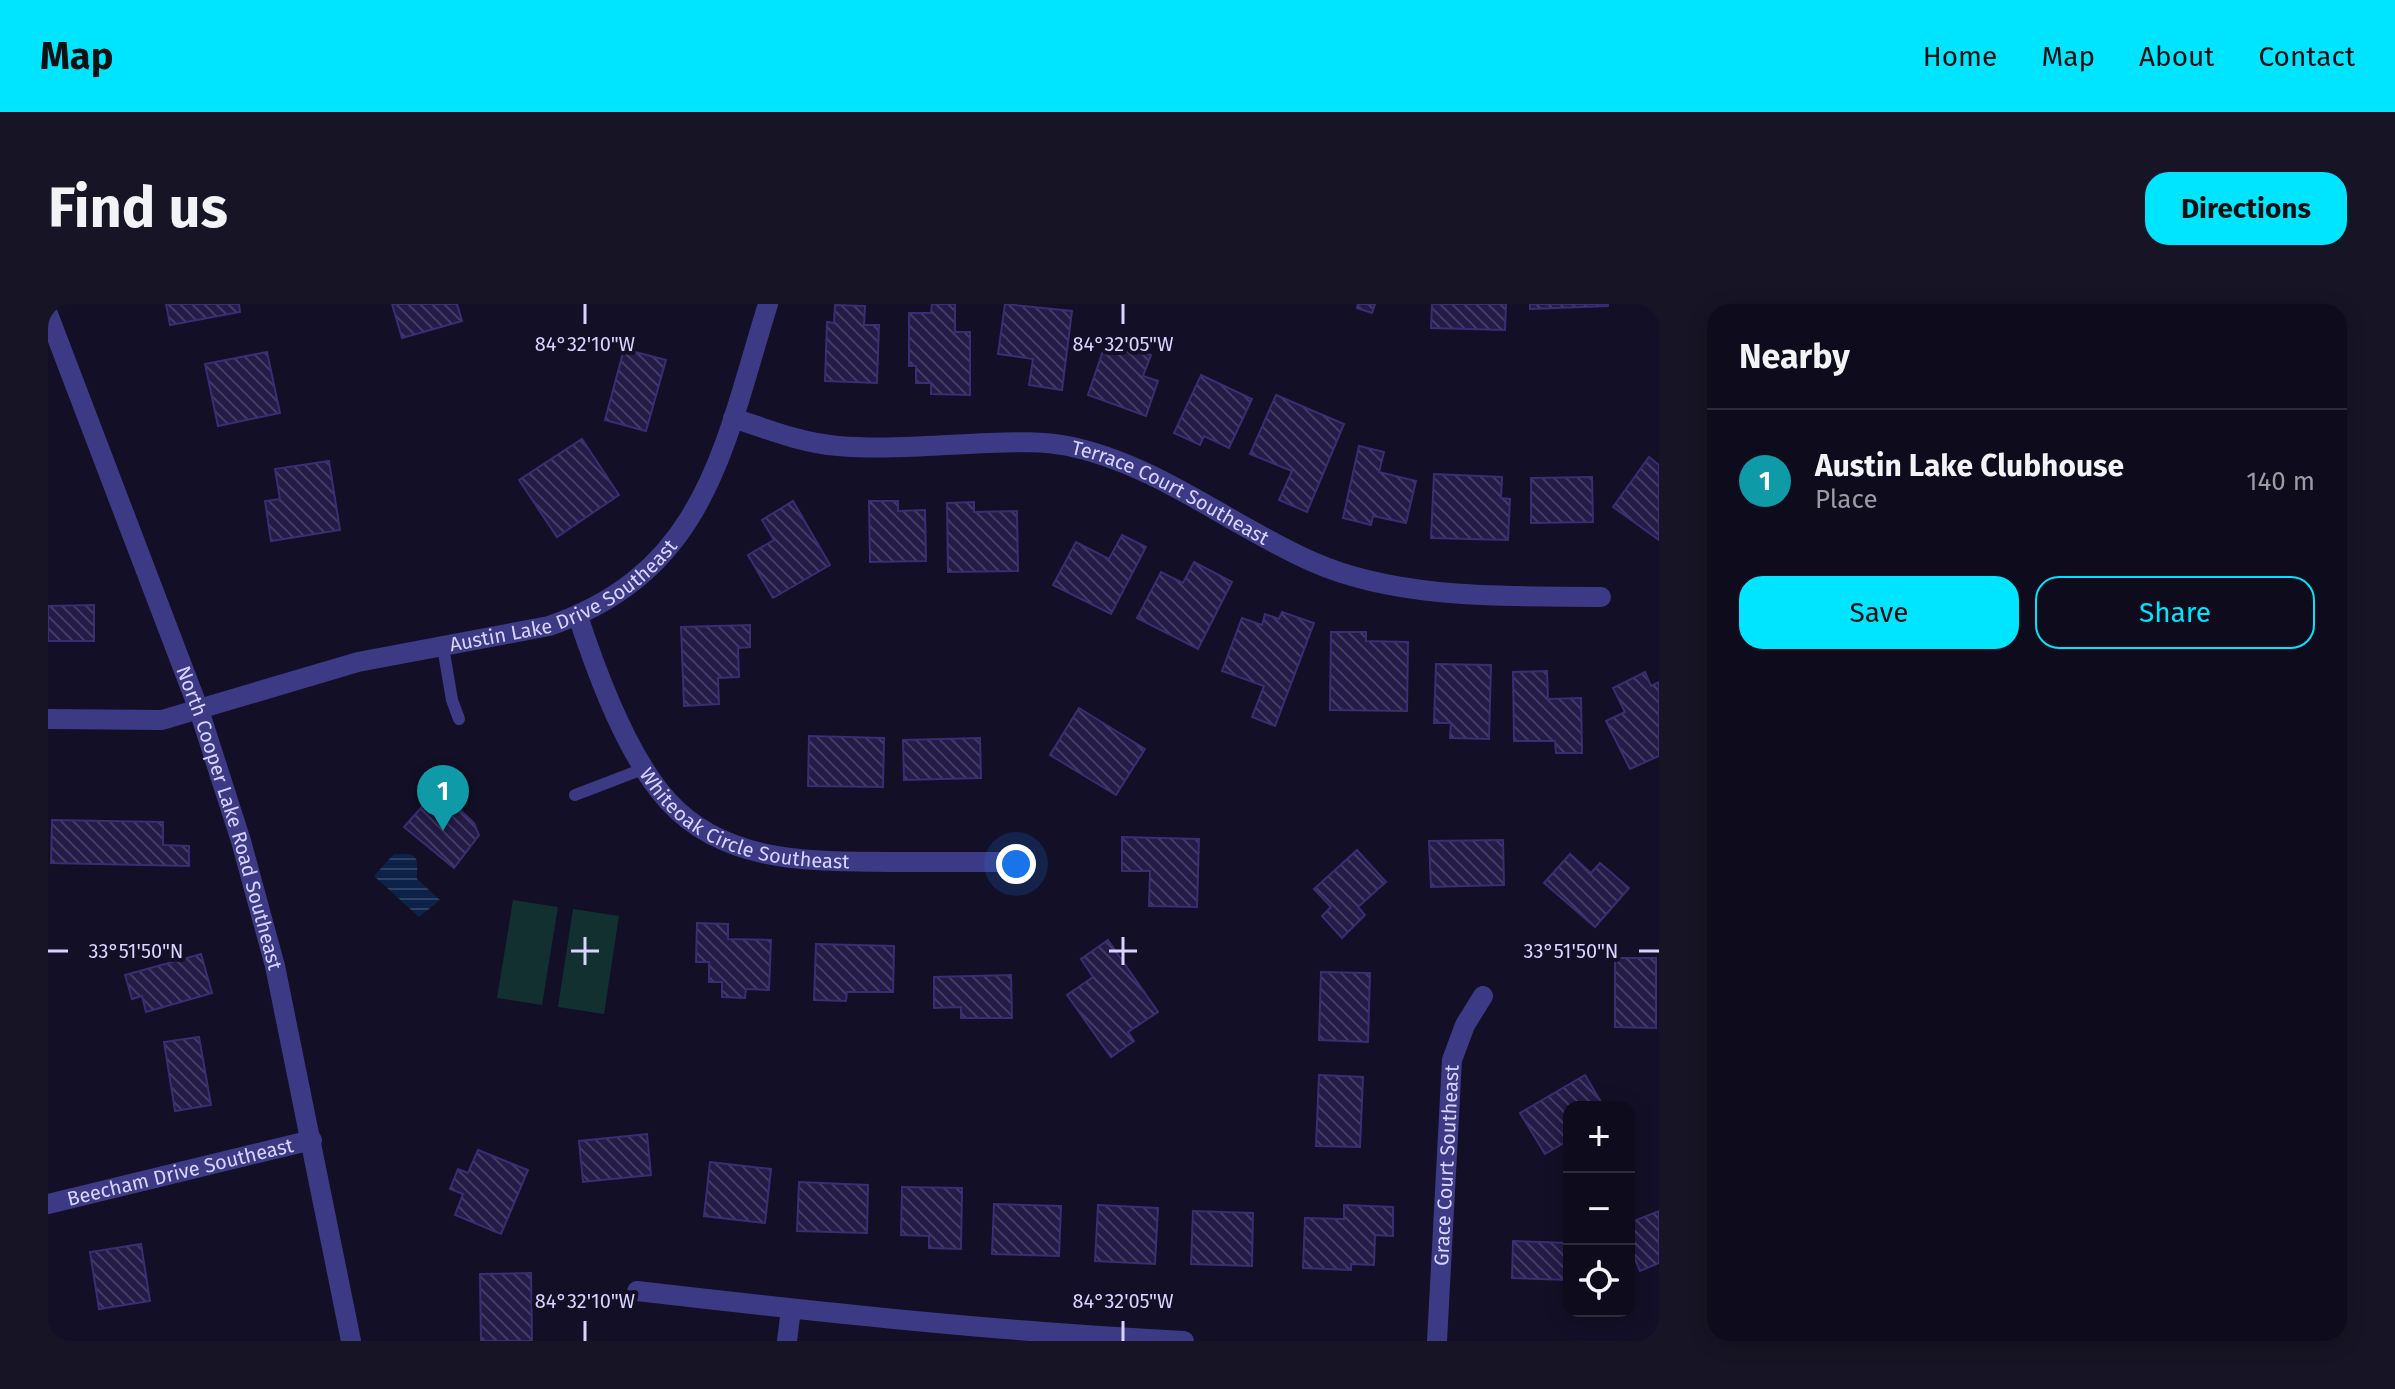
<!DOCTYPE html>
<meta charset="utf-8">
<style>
body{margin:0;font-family:"Fira Sans",sans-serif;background:#171425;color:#f1f3f6}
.controls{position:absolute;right:24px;bottom:24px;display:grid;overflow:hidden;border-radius:16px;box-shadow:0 4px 20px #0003}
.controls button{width:72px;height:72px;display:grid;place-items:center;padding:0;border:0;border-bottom:2px solid #2e2b3b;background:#0e0b1c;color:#f1f3f6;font:40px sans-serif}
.you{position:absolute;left:968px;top:560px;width:28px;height:28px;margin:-20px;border:6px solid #fff;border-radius:50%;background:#1a73e8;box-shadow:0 0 0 12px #1a73e833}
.badge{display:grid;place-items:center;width:52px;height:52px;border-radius:50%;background:#00e5ff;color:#fff;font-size:26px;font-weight:700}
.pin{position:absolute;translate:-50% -66px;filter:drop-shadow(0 2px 4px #0008)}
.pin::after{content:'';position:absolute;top:42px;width:28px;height:24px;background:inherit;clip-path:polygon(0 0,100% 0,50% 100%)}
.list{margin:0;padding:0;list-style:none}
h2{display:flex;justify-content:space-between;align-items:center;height:104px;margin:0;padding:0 32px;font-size:34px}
h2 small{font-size:26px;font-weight:400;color:#9b9ba3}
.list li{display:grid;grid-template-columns:52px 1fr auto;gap:24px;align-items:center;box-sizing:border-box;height:144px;padding:0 32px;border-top:2px solid #2e2b3b}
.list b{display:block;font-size:30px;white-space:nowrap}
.list p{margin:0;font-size:26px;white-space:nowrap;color:#9b9ba3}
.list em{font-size:26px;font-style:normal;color:#9b9ba3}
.actions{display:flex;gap:16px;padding:24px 32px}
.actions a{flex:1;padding:18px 0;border:2px solid #00e5ff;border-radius:24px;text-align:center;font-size:28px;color:#00e5ff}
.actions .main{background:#00e5ff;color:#111}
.icon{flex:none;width:44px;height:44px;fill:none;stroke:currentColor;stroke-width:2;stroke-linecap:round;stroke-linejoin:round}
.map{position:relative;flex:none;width:1611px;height:1037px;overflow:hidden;border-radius:24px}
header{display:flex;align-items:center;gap:48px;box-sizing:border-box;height:112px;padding:0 40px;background:#00e5ff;color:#111}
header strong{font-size:38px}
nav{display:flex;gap:44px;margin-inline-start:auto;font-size:28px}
.intro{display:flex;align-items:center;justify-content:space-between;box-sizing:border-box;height:192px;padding:0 48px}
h1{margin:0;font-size:56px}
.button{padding:20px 36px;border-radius:24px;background:#00e5ff;color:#111;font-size:28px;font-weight:700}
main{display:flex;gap:48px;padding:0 48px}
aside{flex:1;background:#0e0b1c;border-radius:24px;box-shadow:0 4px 20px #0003}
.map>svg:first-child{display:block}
.grass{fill:#12302f}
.water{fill:url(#water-rules)}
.building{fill:url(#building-back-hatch);stroke:#3b2d73;stroke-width:2}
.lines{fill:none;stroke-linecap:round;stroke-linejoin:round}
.service{stroke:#3d3a85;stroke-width:12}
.minor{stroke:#3d3a85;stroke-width:20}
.tertiary{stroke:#3d3a85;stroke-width:20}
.ticks{fill:none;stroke:#d9d4ff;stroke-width:3}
.labels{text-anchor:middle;stroke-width:8;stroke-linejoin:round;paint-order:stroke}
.street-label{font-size:20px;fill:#d9d4ff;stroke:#130f26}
.ticks-label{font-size:20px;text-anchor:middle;fill:#d9d4ff;stroke:#130f26;stroke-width:8;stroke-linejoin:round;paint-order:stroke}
</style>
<header>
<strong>Map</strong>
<nav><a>Home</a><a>Map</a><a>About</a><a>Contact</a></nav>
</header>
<div class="intro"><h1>Find us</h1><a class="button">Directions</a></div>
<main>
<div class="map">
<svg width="1611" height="1037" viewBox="0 0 1611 1037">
<defs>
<pattern id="water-rules" width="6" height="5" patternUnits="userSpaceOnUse" patternTransform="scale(2)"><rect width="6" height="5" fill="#0c2248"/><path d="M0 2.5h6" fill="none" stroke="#2f4163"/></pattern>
<pattern id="building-back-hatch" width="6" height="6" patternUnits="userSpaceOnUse" patternTransform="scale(2)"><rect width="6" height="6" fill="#241b47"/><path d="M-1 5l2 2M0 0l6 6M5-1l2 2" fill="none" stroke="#433b63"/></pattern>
</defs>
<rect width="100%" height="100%" fill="#130f26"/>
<!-- grass -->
<g class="grass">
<path d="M465,596L510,603L494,701L449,694Z"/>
<path d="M525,605L571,612L556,710L510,703Z"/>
</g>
<!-- water -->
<path class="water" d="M346,550C350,551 354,549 359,550C374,550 368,569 369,575L392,596L371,613L326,572Z"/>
<!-- building -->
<g class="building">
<path d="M118,0H191L192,8L122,21Z"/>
<path d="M344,0H409L414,17L354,34Z"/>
<path d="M884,0H907V28H922V91L883,90V79H868V62H861V9H883Z"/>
<path d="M957,0L1024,7L1014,86L981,81L985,55L950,50Z"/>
<path d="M1310,0H1327L1324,9L1309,4Z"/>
<path d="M1384,0H1458L1457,26L1383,24Z"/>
<path d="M1482,0H1560V2L1482,5Z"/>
<path d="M787,1L817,2L816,21H831L829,79L777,77L779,18L786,19Z"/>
<path d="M1059,35L1103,51L1095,72L1110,77L1098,112L1040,91Z"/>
<path d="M576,45L618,56L598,127L557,116Z"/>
<path d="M219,48L232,109L170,122L157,60Z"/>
<path d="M1153,71L1204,95L1181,144L1156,132L1152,141L1126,129Z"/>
<path d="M1228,91L1296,120L1259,208L1231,196L1244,167L1202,150Z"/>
<path d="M534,135L571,191L509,233L471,176Z"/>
<path d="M1311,142L1336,148L1331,168L1368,177L1358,219L1325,212L1323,221L1295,214Z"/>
<path d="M1601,153L1611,161V236L1565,203Z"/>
<path d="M281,157L292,226L223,237L217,197L232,195L227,165Z"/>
<path d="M1386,170L1454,173L1453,194L1462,195L1460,236L1383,234Z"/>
<path d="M1544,173L1545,218L1483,219V174Z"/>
<path d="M745,197L782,261L725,294L700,251L726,236L714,216Z"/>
<path d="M821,197H850V207L877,206L878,257L822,258Z"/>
<path d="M926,198V208L969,207L970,267L900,268L899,199Z"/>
<path d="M1074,231L1098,243L1063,310L1005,281L1028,238L1061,255Z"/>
<path d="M1146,258L1184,278L1150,345L1089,314L1113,268L1135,279Z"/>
<path d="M46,301V337H0V302Z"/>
<path d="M1234,308L1266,319L1227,422L1204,413L1216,382L1174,367L1194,314L1214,321L1217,310L1231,315Z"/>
<path d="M702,321V343L690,344L691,373L670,374L671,400L636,402L633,323Z"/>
<path d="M1283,328H1318V337L1360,338L1359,407L1282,406Z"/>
<path d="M1388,360L1443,361L1441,435L1402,434L1403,419H1386Z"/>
<path d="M1499,367L1500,395L1533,394L1534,449H1508L1507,437H1466L1465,368Z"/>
<path d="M1597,368L1603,382L1611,378V452L1582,465L1558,417L1577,408L1565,384Z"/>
<path d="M1031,404L1097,445L1068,491L1002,451Z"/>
<path d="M761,432L836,434L835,483L760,482Z"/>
<path d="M932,434L933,474L856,476L855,436Z"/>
<path d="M390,485L426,519L431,531L406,564L356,523Z"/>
<path d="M4,516L115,518V541L141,542V562L3,559Z"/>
<path d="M1074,533L1151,535L1149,603L1101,602L1102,567H1074Z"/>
<path d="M1455,536L1456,581L1383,583L1381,537Z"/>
<path d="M1309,546L1338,578L1310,603L1317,611L1294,634L1274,612L1283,603L1266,585Z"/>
<path d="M1522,550L1543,569L1552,559L1581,584L1547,623L1496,579Z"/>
<path d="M649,619L680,620V635L723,636L721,686L698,685L697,694L674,693V678H661V658H648Z"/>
<path d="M1060,636L1110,708L1080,728L1086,737L1063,753L1019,691L1045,673L1033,655Z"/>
<path d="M768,640L846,642L845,688H799L798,697L766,696Z"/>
<path d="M153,650L164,689L98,708L94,692L84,695L77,671Z"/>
<path d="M1567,654H1608V724L1567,723Z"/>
<path d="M1273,668L1322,669L1320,738L1271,736Z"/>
<path d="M963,671L964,714H913V703L886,704V673Z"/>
<path d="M151,733L163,801L127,807L116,738Z"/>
<path d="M1271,771L1315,773L1312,843L1268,842Z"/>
<path d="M1537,771L1556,803H1521V836L1497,850L1472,809Z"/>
<path d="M599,830L603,871L535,878L531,837Z"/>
<path d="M430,846L480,866L453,930L407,911L415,890L402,885L410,865L420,869Z"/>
<path d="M662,858L723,865L717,919L656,912Z"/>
<path d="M751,878L820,881L819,929L749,927Z"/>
<path d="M854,883L914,884L913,945L881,944V932L853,931Z"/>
<path d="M946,900L1013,902L1011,952L944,950Z"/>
<path d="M1050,901L1110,904L1107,960L1047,957Z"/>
<path d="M1296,901L1345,903V932L1327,931L1326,961L1303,960V966L1255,964L1257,914L1296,915Z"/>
<path d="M1145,907L1205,909L1204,962L1143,960Z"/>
<path d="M1611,907V959L1592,967L1581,941V919Z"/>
<path d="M1465,937L1521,939V976L1464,974Z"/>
<path d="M93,940L102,997L51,1005L42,948Z"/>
<path d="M483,969L484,1037H433L432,970Z"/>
</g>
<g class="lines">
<!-- service -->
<g class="service">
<path d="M395,343L404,396L411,415"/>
<path d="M527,491L595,465"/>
</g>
<!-- minor -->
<g class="minor">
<path id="s1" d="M685,114C719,125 753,139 790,142C840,146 891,141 941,139C967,138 995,137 1020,142C1109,160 1183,222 1265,258C1351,296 1461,292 1553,293"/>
<path id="s2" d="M530,312C549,370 579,452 620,497C677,560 763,557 841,558C883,558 926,558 968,558"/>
<path id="s3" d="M0,415L114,416L310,358L501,322C659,268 676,141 720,0"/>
<path id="s4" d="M0,900L264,836"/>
<path d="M589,987C771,1008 953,1028 1136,1037"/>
<path d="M739,1037L743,1005"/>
<path id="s5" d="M1389,1037L1404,756L1417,721L1435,692"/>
</g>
<!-- tertiary -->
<path class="tertiary" id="s6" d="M0,10L151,406L193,537L227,662L303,1037"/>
</g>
<!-- ticks -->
<path class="ticks" d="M537,0V20M1075,0V20M537,633V661M1075,633V661M0,647H20M523,647H551M1061,647H1089M1591,647H1611M537,1017V1037M1075,1017V1037"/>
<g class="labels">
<!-- street labels -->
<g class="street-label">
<text dy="7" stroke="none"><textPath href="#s1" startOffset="452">Terrace Court Southeast</textPath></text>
<text dy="7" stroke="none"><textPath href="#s3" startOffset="538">Austin Lake Drive Southeast</textPath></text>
<text dy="7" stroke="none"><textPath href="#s2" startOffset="286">Whiteoak Circle Southeast</textPath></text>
<text dy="7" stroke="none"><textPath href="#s6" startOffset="536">North Cooper Lake Road Southeast</textPath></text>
<text dy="7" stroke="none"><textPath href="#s5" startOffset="176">Grace Court Southeast</textPath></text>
<text dy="7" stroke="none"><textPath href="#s4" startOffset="136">Beecham Drive Southeast</textPath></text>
</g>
</g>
<g class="ticks-label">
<text x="537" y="47">84°32'10"W</text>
<text x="1075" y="47">84°32'05"W</text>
<text x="88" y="654">33°51'50"N</text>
<text x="1523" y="654">33°51'50"N</text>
<text x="537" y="1004">84°32'10"W</text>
<text x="1075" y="1004">84°32'05"W</text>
</g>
</svg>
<div class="controls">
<button>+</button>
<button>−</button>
<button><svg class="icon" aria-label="locate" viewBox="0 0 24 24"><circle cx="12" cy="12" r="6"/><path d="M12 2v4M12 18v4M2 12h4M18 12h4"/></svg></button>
</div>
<div class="you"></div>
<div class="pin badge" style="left:395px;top:527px;background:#0f9aa8">1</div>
</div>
<aside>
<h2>Nearby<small></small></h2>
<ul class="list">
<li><span class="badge" style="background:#0f9aa8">1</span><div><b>Austin Lake Clubhouse</b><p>Place</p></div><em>140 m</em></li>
</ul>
<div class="actions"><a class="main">Save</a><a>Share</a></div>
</aside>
</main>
